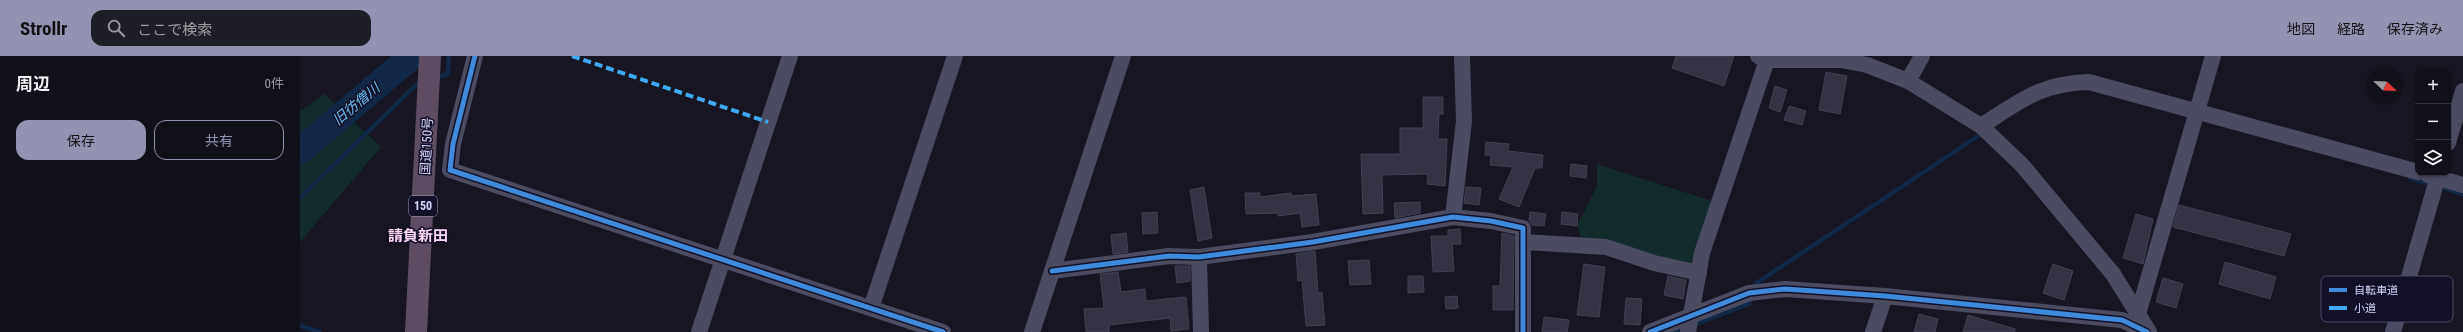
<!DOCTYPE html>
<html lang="ja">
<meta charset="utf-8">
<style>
body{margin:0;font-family:"Roboto Condensed","Noto Sans JP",sans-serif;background:#1e1e26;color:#f1f3f6}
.controls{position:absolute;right:12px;top:12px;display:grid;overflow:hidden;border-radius:8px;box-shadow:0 1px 3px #0004}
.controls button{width:36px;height:36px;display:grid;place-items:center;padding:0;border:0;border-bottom:1px solid #303038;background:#101019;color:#f1f3f6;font:20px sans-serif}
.compass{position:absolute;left:2067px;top:12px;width:36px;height:36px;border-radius:50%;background:#101019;box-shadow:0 1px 3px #0004;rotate:113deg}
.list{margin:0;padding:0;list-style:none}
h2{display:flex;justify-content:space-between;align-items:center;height:52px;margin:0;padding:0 16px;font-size:17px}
h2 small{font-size:13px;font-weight:400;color:#9c9da2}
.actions{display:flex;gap:8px;padding:12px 16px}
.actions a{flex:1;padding:9px 0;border:1px solid #9492b1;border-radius:12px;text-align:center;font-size:14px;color:#9492b1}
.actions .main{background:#9492b1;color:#111}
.icon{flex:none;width:22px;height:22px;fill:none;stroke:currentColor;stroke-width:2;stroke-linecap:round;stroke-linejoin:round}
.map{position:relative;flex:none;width:2163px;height:276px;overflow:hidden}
header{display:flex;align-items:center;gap:24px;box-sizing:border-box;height:56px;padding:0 20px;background:#9492b1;color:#111}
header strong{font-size:19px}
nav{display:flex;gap:22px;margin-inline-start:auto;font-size:14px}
.search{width:280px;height:36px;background:#1e1e26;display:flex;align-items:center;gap:10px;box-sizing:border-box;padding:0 14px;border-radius:12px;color:#9c9da2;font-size:15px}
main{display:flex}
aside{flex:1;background:#101019}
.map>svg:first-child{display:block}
.green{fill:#132c2b}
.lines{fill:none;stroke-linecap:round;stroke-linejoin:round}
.stream{stroke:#112846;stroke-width:4.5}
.river{stroke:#112846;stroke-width:27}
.building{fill:#343343;stroke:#434054}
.minor{stroke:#4b4b61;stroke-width:16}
.highway{stroke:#5d4c62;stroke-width:22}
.quiet{stroke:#3fa9f5;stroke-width:4;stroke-dasharray:8 4;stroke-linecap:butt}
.cycleway-casing{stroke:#121026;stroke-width:8}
.cycleway{stroke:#408adc;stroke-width:5}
.labels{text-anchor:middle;stroke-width:3;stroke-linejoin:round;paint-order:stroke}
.shield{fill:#121026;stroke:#9d9bbd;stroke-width:1}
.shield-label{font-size:12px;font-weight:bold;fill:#d8d6fe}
.street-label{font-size:13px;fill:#d8d6fe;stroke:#121026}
.water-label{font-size:14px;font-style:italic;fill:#68c1fa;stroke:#121026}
.quarter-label{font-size:15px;font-weight:bold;fill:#fed8f3;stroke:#121026}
.key{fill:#121026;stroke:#4d4b67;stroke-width:1}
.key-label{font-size:11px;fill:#d8d6fe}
</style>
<header>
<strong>Strollr</strong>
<div class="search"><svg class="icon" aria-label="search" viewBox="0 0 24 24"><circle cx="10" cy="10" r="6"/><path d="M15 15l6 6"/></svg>ここで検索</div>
<nav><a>地図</a><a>経路</a><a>保存済み</a></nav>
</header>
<main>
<aside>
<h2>周辺<small>0件</small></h2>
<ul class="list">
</ul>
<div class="actions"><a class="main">保存</a><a>共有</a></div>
</aside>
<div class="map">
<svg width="2163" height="276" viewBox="0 0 2163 276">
<rect width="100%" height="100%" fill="#161521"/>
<!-- green -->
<g class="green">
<path d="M24,38L81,91L0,186V55Z"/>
<path d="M1297,108L1418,147L1395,215L1284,190L1277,170L1297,130Z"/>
</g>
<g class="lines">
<!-- stream -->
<g class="stream">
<path d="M134,22L148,18L149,0"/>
<path d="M2110,122L2130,128"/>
<path d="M2139,130L2163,138"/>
<path d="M0,142L118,27L123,25"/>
<path d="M1453,234L1455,228L1684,76"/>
<path d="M1393,269L1449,248L1451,241"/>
<path d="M0,270L20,276"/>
<path d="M1375,276L1384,273"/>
</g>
<!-- river -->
<path class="river" d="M0,95L112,0"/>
</g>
<!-- building -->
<g class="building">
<path d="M1376,0H1434L1424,30L1372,12Z"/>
<path d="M1526,16L1547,20L1540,58L1519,54Z"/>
<path d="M1475,30L1487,34L1480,56L1469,52Z"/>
<path d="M1123,41H1143V58H1139L1138,83H1147L1145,130L1127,128L1128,118L1082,119L1083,157L1063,158L1061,98H1100V72H1123Z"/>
<path d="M1489,50L1506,55L1502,69L1484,64Z"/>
<path d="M1186,86L1209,88L1208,95L1243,99L1242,112H1235L1219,151L1199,143L1213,111L1190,109L1191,100L1185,99Z"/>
<path d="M1271,108L1287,110L1286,122L1270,120Z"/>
<path d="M904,131L912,182L898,185L890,134Z"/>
<path d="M1166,131L1181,132L1179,149L1164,147Z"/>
<path d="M945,137H960V141L991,137V140L1016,138L1019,169L1002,171L1000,157L978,160V157L946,158Z"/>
<path d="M1120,146V157L1095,162L1094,147Z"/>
<path d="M1879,149L1991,178L1984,200L1873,171Z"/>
<path d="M857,156L858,177L843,178L842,157Z"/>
<path d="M1230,156L1246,158L1244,170L1232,169L1229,164Z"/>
<path d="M1262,156L1278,158L1277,170L1261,168Z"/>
<path d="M1836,158L1853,163L1843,208L1823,202Z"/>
<path d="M1160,173L1161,188H1152L1154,215L1133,216L1131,180H1148V174Z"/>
<path d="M826,177L828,196L813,198L811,179Z"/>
<path d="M1202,177L1214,180L1213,254H1193V230H1200Z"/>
<path d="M1015,195L1018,237L1022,236L1025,269L1006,270L1002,224L998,225L996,198Z"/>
<path d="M1069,204L1071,228L1050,229L1048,205Z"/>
<path d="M1925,206L1976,221L1970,243L1919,228Z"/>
<path d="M1284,208L1305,211L1299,261L1277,259Z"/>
<path d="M1753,208L1773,215L1764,244L1743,237Z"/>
<path d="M875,210H890V225L877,227Z"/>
<path d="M818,216L821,236L845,233L846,245L886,241L889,273L871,275L870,262L809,269V276H786L784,253L804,252L800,218Z"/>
<path d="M1108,220H1123L1124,236L1108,237Z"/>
<path d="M1368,220L1386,224L1383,243L1364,239Z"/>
<path d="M1863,222L1883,228L1876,252L1856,246Z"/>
<path d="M1157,240L1158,252L1146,253L1145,241Z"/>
<path d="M1326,242L1342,243L1340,269L1324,268Z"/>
<path d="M1619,258L1638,263L1635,276H1614Z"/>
<path d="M1668,259L1715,273V276H1663Z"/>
<path d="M1244,261L1269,264L1267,276H1242Z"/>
</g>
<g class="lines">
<!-- minor -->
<g class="minor">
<path d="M175,0L153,88L150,114L643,276"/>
<path d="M1458,0L1467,4H1541L1567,9L1608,25L1681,70L1722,109L1813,218L1849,276"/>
<path d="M1608,25L1622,0"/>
<path d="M1681,70C1720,45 1741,27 1789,26L2118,116"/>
<path d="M2148,87L2163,35"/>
<path d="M2128,119L2163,129"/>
<path d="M1153,161L1164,65L1162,0"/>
<path d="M1223,186L1306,191L1354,207L1399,217"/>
<path d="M899,201L901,276"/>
<path d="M752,215L869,200L899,201L1013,186L1153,161L1191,165L1223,172V276"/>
<path d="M571,252L655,0"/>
<path d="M1838,258L1913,0"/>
<path d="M399,276L490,0"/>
<path d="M732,276L823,0"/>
<path d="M1350,276L1449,237L1485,233L1585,240L1822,264L1847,276"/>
<path d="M1388,276L1402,197L1467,4"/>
<path d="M1573,276L1585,240"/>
<path d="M2093,276L2139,117"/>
</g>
<!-- highway -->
<path class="highway" d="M116,276L130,0"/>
<!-- quiet -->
<path class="quiet" d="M272,0L468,66"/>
<!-- cycleway casing -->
<g class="cycleway-casing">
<g id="cycleway">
<path d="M175,0L153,88L150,114L643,276"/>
<path d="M752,215L869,200L899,201L1013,186L1153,161L1191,165L1223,172V276"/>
<path d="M1350,276L1449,237L1485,233L1585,240L1822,264L1847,276"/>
</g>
</g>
<!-- cycleway -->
<use href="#cycleway" class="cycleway"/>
</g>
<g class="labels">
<!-- shield labels -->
<rect class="shield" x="109" y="140" width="28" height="20" rx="3"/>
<g class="shield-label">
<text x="123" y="154">150</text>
</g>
<!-- street labels -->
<g class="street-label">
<text transform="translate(126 90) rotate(-87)" y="5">国道150号</text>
</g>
<!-- water labels -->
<g class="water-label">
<text transform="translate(56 48) rotate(-40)" y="5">旧彷僧川</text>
</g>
<!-- quarter labels -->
<g class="quarter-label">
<text x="118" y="185">請負新田</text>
</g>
</g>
<!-- legend -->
<rect x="2021" y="220" width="132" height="46" rx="6" class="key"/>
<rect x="2029" y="232" width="18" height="4" fill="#408adc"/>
<rect x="2029" y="250" width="18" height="4" fill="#3fa9f5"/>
<g class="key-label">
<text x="2054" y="238">自転車道</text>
<text x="2054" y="256">小道</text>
</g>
</svg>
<div class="controls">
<button>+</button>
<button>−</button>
<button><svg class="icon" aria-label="layers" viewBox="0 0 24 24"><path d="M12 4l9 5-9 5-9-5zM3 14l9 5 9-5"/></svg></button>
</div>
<svg class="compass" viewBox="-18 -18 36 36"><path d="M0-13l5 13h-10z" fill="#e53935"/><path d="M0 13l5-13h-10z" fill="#9c9da2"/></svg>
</div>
</main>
